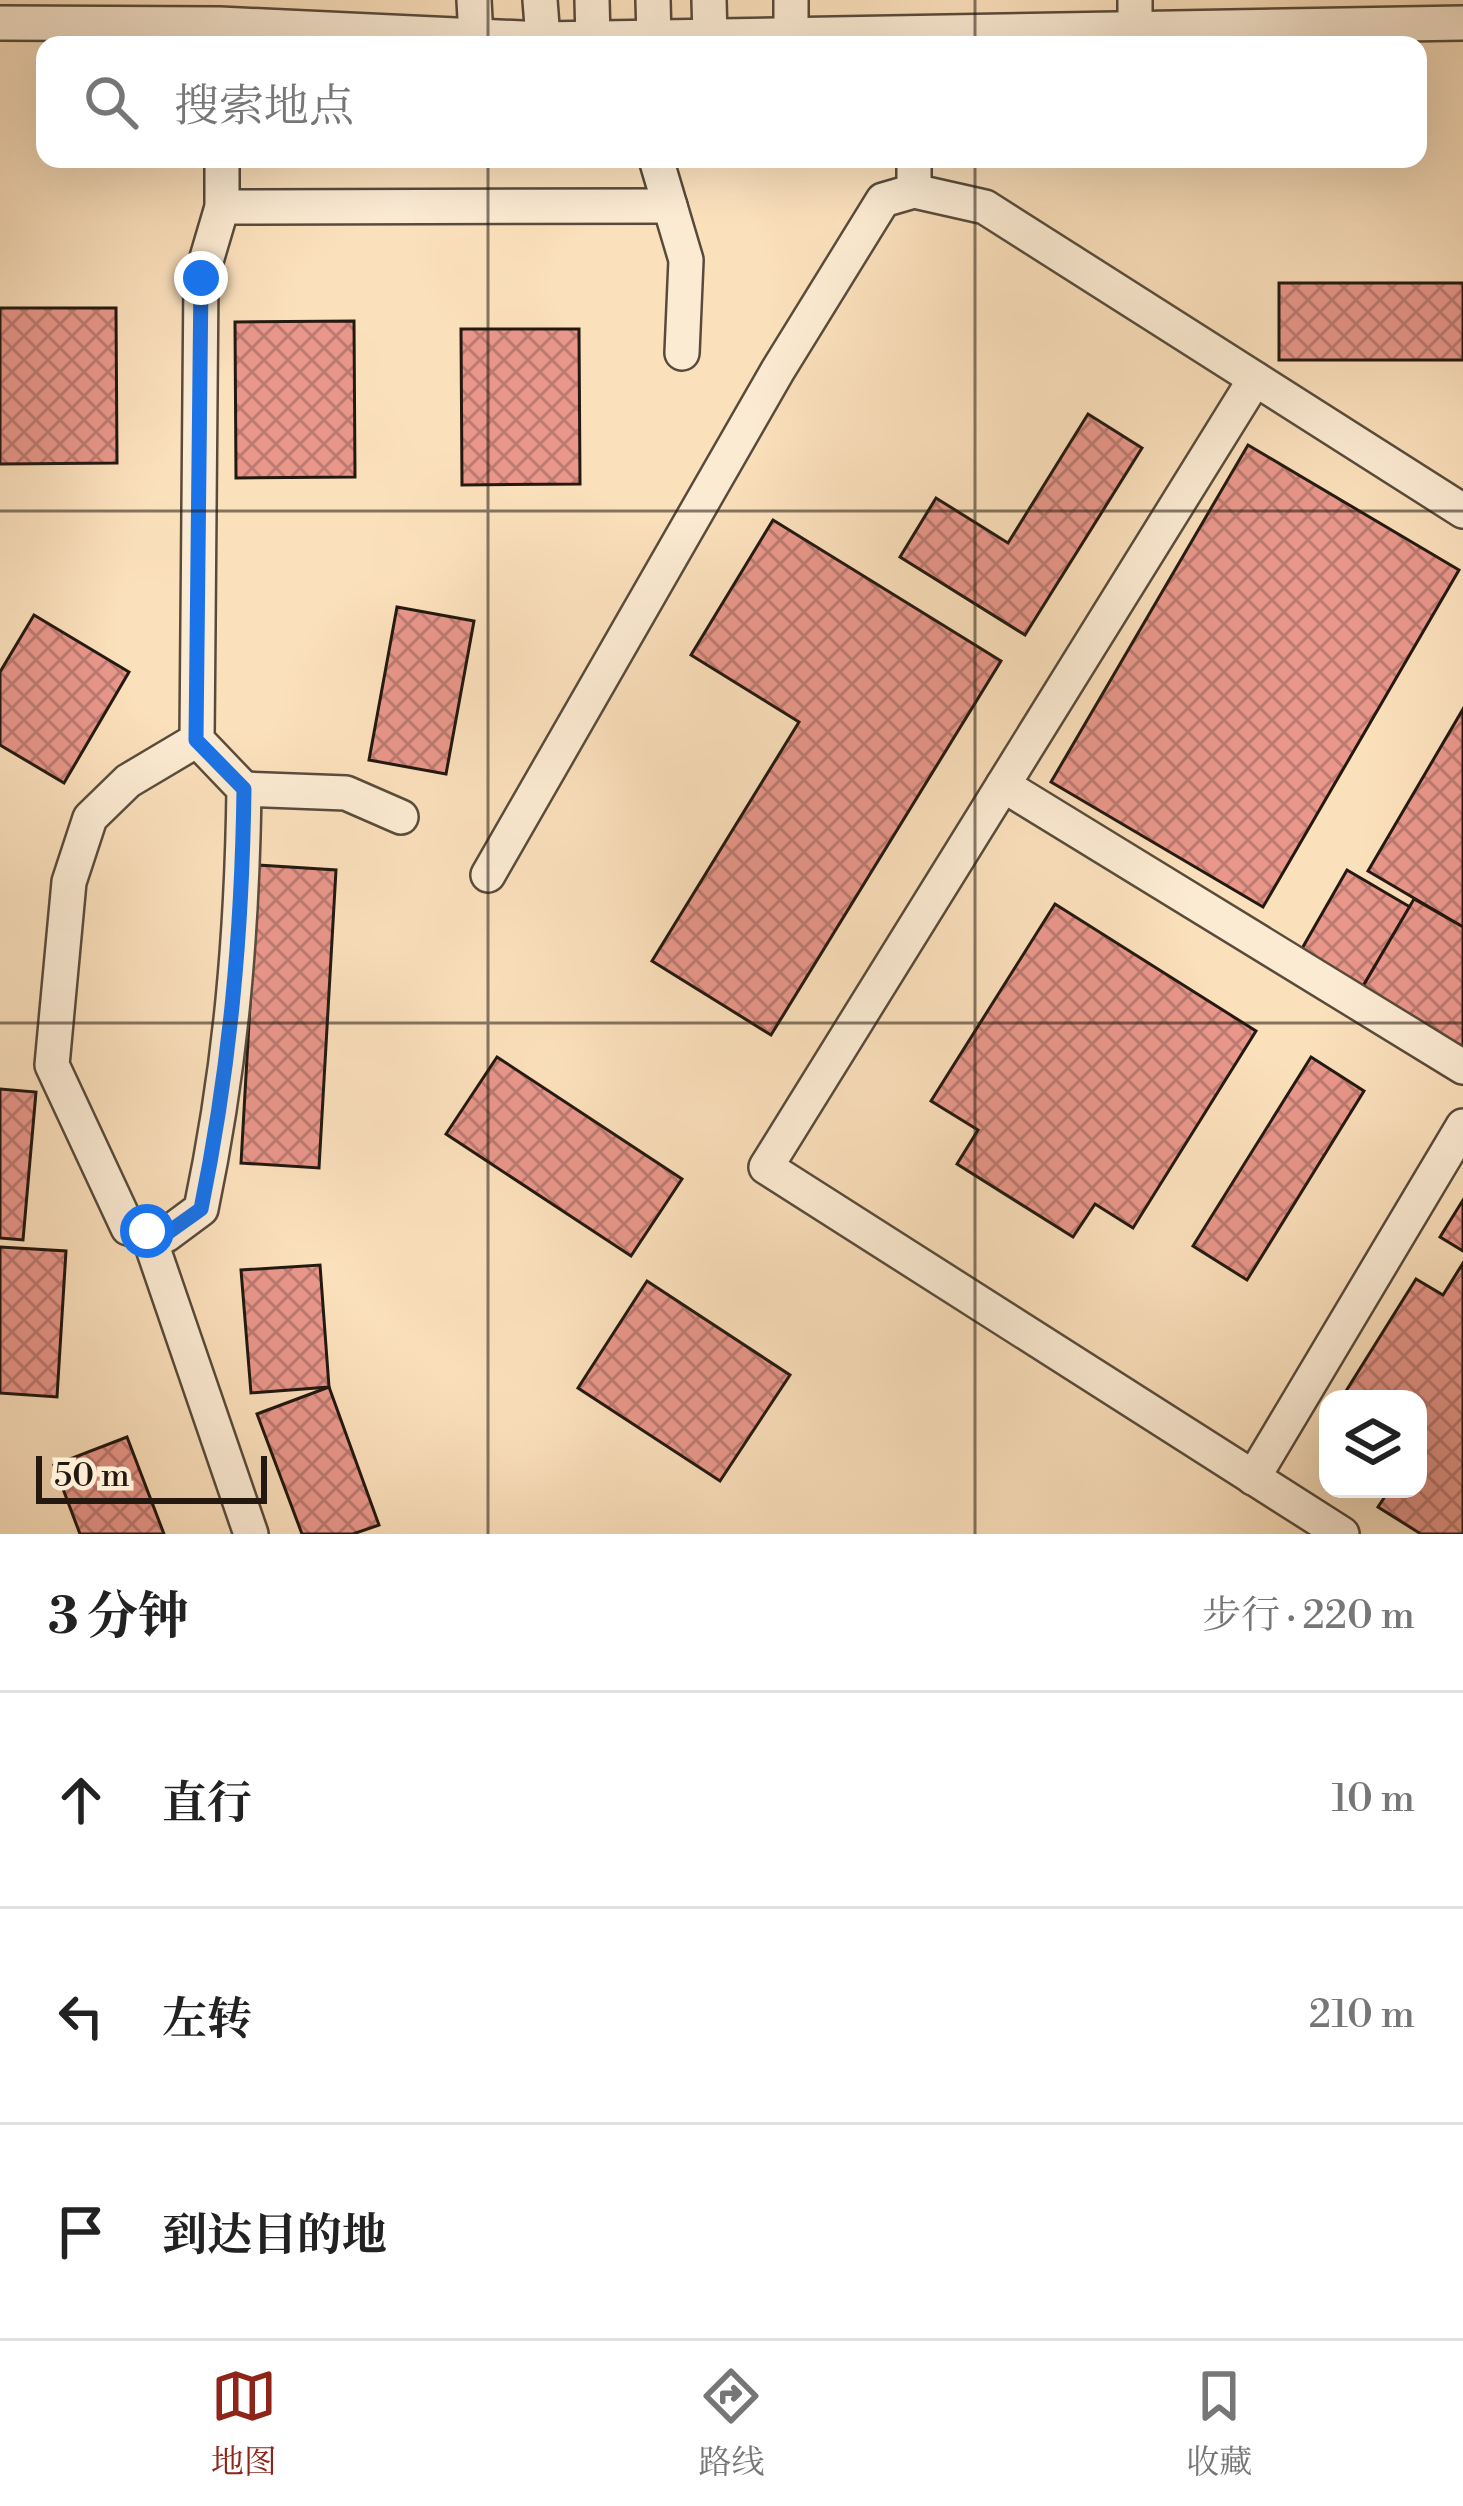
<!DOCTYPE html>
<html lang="zh">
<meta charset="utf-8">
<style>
body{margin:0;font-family:"Libre Bodoni","Noto Serif SC",serif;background:#f2f2f2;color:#222}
.controls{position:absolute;right:36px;bottom:36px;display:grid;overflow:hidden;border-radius:24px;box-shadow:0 12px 48px #0002}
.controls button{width:108px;height:108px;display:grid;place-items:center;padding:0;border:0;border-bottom:3px solid #e0e0e0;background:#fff;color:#222;font:60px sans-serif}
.scale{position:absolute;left:36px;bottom:30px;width:231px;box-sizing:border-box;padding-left:12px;border:6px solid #231911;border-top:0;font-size:33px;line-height:42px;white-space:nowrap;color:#231911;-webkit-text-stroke:9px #fcebd3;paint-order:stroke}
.stop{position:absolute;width:36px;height:36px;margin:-27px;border:9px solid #1a73e8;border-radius:50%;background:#fff}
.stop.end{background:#1a73e8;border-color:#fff;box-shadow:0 3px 12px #0008}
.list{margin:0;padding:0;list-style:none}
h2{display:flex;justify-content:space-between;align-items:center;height:156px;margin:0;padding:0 48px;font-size:51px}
h2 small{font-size:39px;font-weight:400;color:#767676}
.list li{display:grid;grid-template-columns:78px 1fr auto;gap:36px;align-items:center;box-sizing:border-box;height:216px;padding:0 48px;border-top:3px solid #e0e0e0}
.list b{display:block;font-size:45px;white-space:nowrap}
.list em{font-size:39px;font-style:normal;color:#767676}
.icon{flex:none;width:66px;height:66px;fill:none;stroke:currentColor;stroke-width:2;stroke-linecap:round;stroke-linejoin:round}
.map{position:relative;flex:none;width:1463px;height:1534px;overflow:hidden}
.search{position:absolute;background:#fff;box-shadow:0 12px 48px #0002;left:36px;right:36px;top:36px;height:132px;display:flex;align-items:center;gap:30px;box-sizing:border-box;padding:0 42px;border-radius:24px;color:#767676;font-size:45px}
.sheet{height:804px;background:#fff}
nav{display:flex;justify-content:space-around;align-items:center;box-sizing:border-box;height:168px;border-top:3px solid #e0e0e0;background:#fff;font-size:33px;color:#767676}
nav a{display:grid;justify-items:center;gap:6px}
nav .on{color:#8f2418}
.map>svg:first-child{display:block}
.building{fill:url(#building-cross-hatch);stroke:#231911;stroke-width:3}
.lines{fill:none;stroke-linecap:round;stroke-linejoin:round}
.minor-casing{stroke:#594b3c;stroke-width:38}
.minor{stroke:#fcebd3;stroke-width:33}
.route{stroke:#1a73e8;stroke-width:15}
.grid{fill:none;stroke:#231911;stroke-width:3;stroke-opacity:0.55}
</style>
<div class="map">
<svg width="1463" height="1534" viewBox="0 0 1463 1534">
<defs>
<pattern id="building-cross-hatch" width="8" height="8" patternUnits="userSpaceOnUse" patternTransform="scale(3)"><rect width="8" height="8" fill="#e9978b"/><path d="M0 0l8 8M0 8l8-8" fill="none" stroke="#bc7a70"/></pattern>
</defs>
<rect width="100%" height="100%" fill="#fbe0bc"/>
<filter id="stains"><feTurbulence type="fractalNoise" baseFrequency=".00167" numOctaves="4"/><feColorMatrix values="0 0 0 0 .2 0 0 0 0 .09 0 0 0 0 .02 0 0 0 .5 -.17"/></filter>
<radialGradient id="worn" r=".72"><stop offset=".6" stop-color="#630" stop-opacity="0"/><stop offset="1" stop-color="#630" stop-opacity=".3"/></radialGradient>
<!-- building -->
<g class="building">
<rect x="1279" y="283" width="184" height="77"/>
<path d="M0,308H116L117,463L0,464Z"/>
<path d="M354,321L355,477L236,478L235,322Z"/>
<path d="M461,329H579L580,484L462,485Z"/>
<path d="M1088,414L1142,448L1025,635L900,557L936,498L1008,543Z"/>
<path d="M1248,445L1459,570L1263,907L1051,782Z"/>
<path d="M773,520L1001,661L771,1035L652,961L799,722L691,655Z"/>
<path d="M397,607L474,621L446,774L369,760Z"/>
<path d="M34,615L129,672L64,783L0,745V672Z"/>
<path d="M1463,709V927L1368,871Z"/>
<path d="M258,865L336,870L319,1168L241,1163Z"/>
<path d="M1347,870L1410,907L1362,988L1300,952Z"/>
<path d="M1414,899L1463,927V1047L1362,988Z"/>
<path d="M1055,904L1256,1031L1133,1228L1095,1204L1073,1237L957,1164L978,1130L931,1101Z"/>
<path d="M497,1057L682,1179L631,1256L446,1134Z"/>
<path d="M1311,1057L1364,1091L1247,1280L1193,1246Z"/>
<path d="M0,1089L36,1092L23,1240L0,1238Z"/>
<path d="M1463,1200V1251L1440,1237Z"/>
<path d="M0,1247L66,1251L57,1397L0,1393Z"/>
<path d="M1463,1263V1534H1421L1378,1507L1390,1489H1418V1399H1341L1416,1279L1443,1295Z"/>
<path d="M320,1265L329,1387L251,1393L241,1270Z"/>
<path d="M647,1281L790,1375L720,1481L578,1388Z"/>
<path d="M329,1387L379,1525L353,1534H302L257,1414Z"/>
<path d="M127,1437L164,1534H80L54,1465Z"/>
</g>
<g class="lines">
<!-- minor casing -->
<g class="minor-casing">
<g id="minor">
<path d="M474,0L476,38"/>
<path d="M540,0L543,39"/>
<path d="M592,0L593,39"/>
<path d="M653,0L654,38"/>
<path d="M709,0L710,37"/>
<path d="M0,23L220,24L543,39L1463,23"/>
<path d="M1135,31V0"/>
<path d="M791,36V0"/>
<path d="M656,159L686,260L682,353"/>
<path d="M914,159V191"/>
<path d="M222,207L670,206"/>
<path d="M1255,379L766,1167L1342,1534"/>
<path d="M197,740L128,781L90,818L69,882L52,1065L128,1228L166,1235L201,1209C231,1065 242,936 244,789L197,740L201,278L222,207V159"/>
<path d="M1003,785L1463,1067"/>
<path d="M244,789L346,793L401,817"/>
<path d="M488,875L778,370L883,200L914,191L985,207L1463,511"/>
<path d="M147,1231L251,1534"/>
<path d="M1253,1478L1463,1126"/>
</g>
</g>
<!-- minor -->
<use href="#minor" class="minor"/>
</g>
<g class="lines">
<!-- route -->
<path class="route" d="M147,1231L166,1234L201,1209C230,1067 242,934 244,789L196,740L201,278"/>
</g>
<!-- grid -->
<path class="grid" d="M488,0V45M975,0V45M488,159V1534M975,159V1534M0,511H1463M0,1023H1463"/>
<rect width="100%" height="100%" filter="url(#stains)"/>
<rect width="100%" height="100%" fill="url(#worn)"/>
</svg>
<div class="controls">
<button><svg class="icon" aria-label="layers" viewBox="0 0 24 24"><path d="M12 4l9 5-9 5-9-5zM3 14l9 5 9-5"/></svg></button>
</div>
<div class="scale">50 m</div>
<div class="stop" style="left:147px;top:1231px"></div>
<div class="stop end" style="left:201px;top:278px"></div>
<div class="search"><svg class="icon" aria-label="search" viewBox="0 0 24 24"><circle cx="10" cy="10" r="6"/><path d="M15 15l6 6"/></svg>搜索地点</div>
</div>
<section class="sheet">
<h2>3 分钟<small>步行 · 220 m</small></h2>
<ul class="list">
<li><svg class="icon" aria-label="ahead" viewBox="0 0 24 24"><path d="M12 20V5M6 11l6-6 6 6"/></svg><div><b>直行</b></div><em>10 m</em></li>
<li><svg class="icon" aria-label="left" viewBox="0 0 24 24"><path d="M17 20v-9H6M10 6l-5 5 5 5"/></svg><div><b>左转</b></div><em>210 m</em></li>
<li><svg class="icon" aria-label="arrive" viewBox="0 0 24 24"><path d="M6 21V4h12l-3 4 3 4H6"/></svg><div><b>到达目的地</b></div></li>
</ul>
</section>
<nav>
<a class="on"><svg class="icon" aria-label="map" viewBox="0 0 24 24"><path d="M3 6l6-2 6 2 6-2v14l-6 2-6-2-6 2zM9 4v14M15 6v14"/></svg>地图</a>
<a><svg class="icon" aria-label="directions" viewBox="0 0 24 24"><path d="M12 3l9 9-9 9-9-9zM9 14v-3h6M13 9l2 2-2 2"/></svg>路线</a>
<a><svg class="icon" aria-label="saved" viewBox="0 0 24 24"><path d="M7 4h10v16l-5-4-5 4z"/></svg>收藏</a>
</nav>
